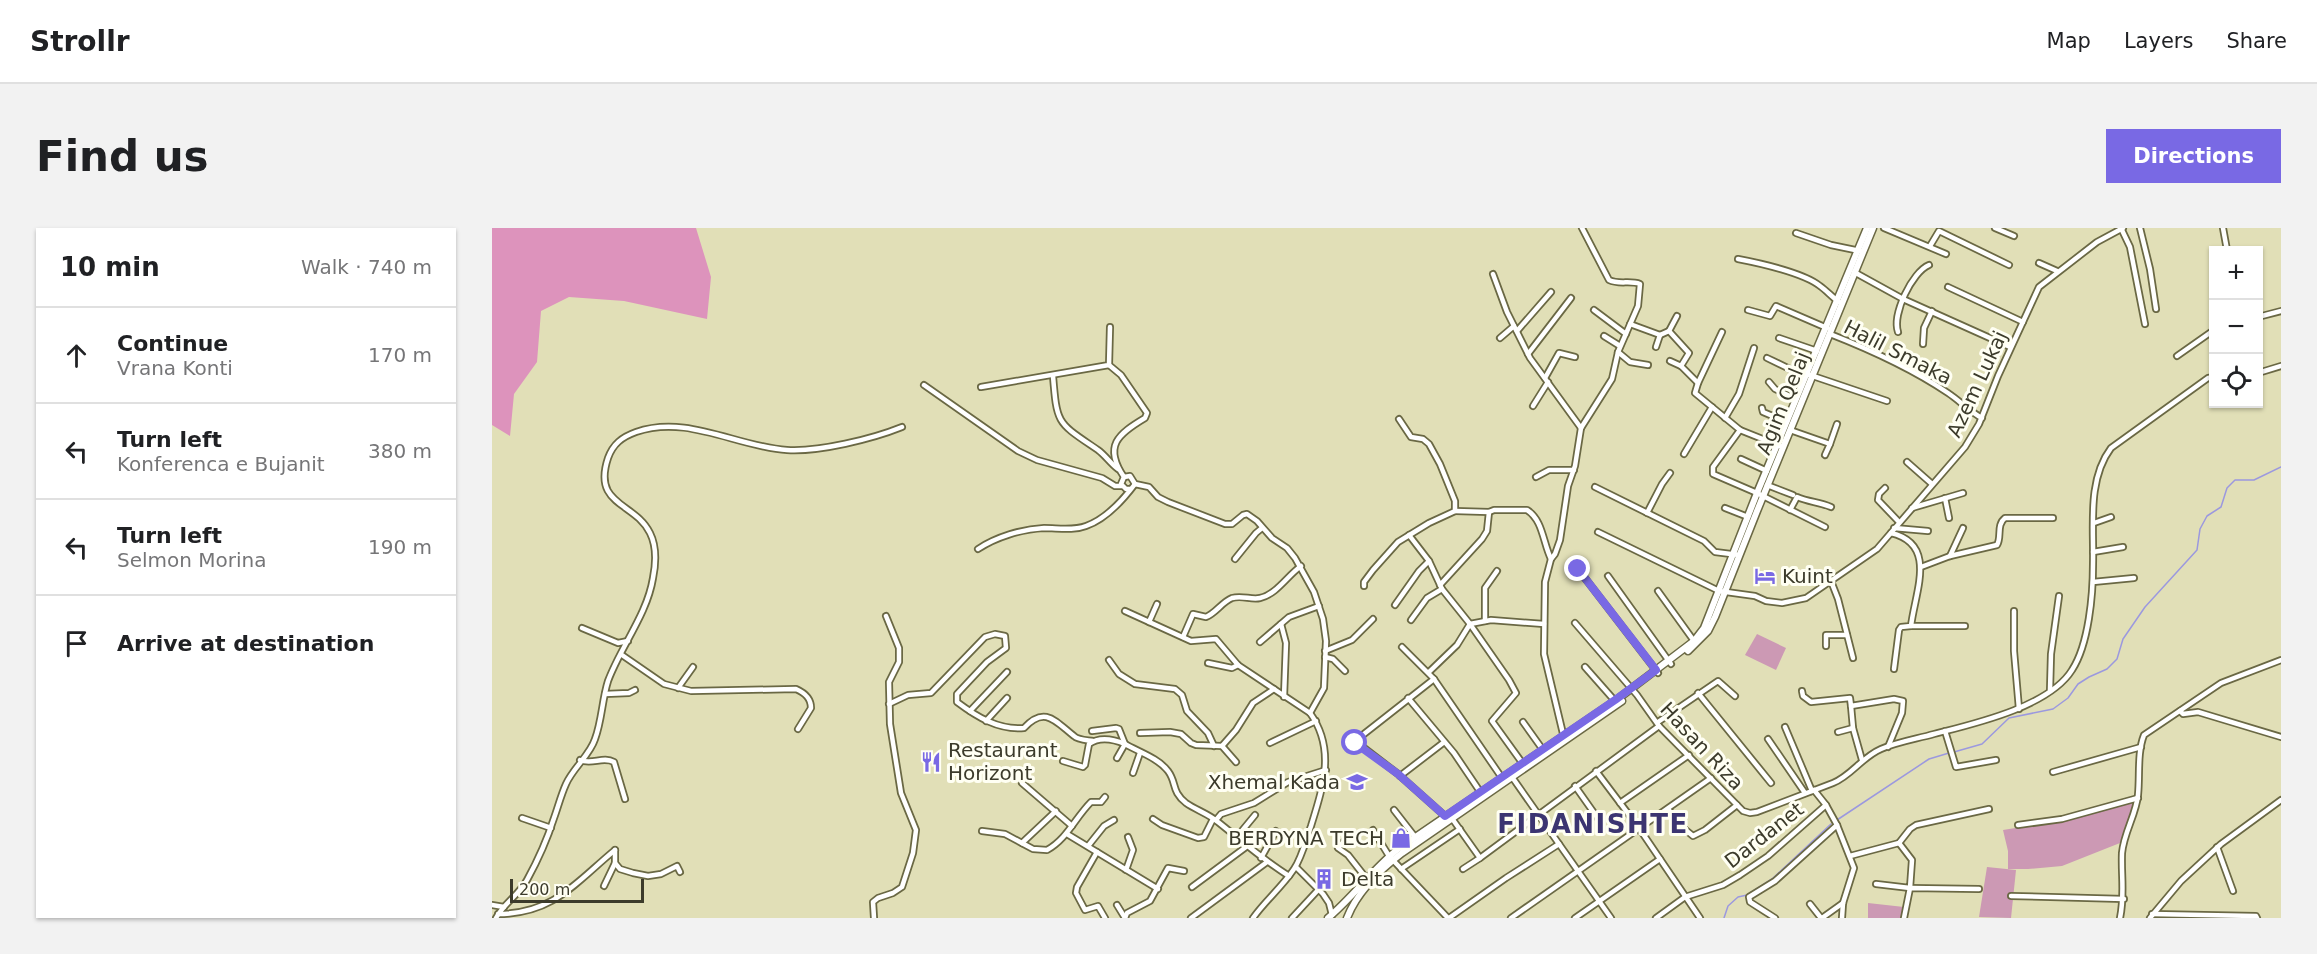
<!DOCTYPE html>
<meta charset="utf-8">
<style>
body{margin:0;font-family:"DejaVu Sans",sans-serif;background:#f2f2f2;color:#202124}
.controls{position:absolute;right:18px;top:18px;display:grid;overflow:hidden;border-radius:0px;box-shadow:0 2px 4px #0004}
.controls button{width:54px;height:54px;display:grid;place-items:center;padding:0;border:0;border-bottom:2px solid #e0e0e0;background:#fff;color:#202124;font:30px sans-serif}
.scale{position:absolute;left:18px;bottom:15px;width:134px;box-sizing:border-box;padding-left:6px;border:3px solid #3c3b2b;border-top:0;font-size:16px;line-height:21px;white-space:nowrap;color:#3c3b2b;-webkit-text-stroke:4px #fffff3;paint-order:stroke}
.stop{position:absolute;width:18px;height:18px;margin:-14px;border:4px solid #7969e4;border-radius:50%;background:#fff}
.stop.end{background:#7969e4;border-color:#fff;box-shadow:0 2px 6px #0008}
.list{margin:0;padding:0;list-style:none}
h2{display:flex;justify-content:space-between;align-items:center;height:78px;margin:0;padding:0 24px;font-size:26px}
h2 small{font-size:20px;font-weight:400;color:#757577}
.list li{display:grid;grid-template-columns:39px 1fr auto;gap:18px;align-items:center;box-sizing:border-box;height:96px;padding:0 24px;border-top:2px solid #e0e0e0}
.list b{display:block;font-size:22px;white-space:nowrap}
.list p{margin:0;font-size:20px;white-space:nowrap;color:#757577}
.list em{font-size:20px;font-style:normal;color:#757577}
.icon{flex:none;width:33px;height:33px;fill:none;stroke:currentColor;stroke-width:2;stroke-linecap:round;stroke-linejoin:round}
.map{position:relative;flex:none;width:1789px;height:690px;overflow:hidden;border-radius:0px}
header{display:flex;align-items:center;gap:36px;box-sizing:border-box;height:84px;padding:0 30px;background:#fff;border-bottom:2px solid #e0e0e0}
header strong{font-size:28px}
nav{display:flex;gap:33px;margin-inline-start:auto;font-size:21px}
.intro{display:flex;align-items:center;justify-content:space-between;box-sizing:border-box;height:144px;padding:0 36px}
h1{margin:0;font-size:42px}
.button{padding:15px 27px;border-radius:0px;background:#7969e4;color:#fff;font-size:21px;font-weight:700}
main{display:flex;gap:36px;padding:0 36px}
aside{flex:1;background:#fff;border-radius:0px;box-shadow:0 2px 4px #0004}
.map>svg:first-child{display:block}
.green{fill:#cc99b4}
.forest{fill:#dd93bc}
.lines{fill:none;stroke-linecap:round;stroke-linejoin:round}
.stream{stroke:#9b98df;stroke-width:1.5}
.minor-casing{stroke:#6a6844;stroke-width:8}
.secondary-casing{stroke:#6a6844;stroke-width:9}
.minor{stroke:#fff;stroke-width:4.5}
.secondary{stroke:#fff;stroke-width:6}
.route{stroke:#7969e4;stroke-width:8}
.labels{text-anchor:middle;stroke-width:6;stroke-linejoin:round;paint-order:stroke}
.street-label{font-size:20px;fill:#3c3b2b;stroke:#fffff3}
.poi-label{font-size:20px;fill:#3c3b2b;stroke:#fffff3;text-anchor:start}
.district-label{font-size:26px;font-weight:bold;letter-spacing:1.5px;fill:#3c3571;stroke:#fffff3}
</style>
<header>
<strong>Strollr</strong>
<nav><a>Map</a><a>Layers</a><a>Share</a></nav>
</header>
<div class="intro"><h1>Find us</h1><a class="button">Directions</a></div>
<main>
<aside>
<h2>10 min<small>Walk · 740 m</small></h2>
<ul class="list">
<li><svg class="icon" aria-label="ahead" viewBox="0 0 24 24"><path d="M12 20V5M6 11l6-6 6 6"/></svg><div><b>Continue</b><p>Vrana Konti</p></div><em>170 m</em></li>
<li><svg class="icon" aria-label="left" viewBox="0 0 24 24"><path d="M17 20v-9H6M10 6l-5 5 5 5"/></svg><div><b>Turn left</b><p>Konferenca e Bujanit</p></div><em>380 m</em></li>
<li><svg class="icon" aria-label="left" viewBox="0 0 24 24"><path d="M17 20v-9H6M10 6l-5 5 5 5"/></svg><div><b>Turn left</b><p>Selmon Morina</p></div><em>190 m</em></li>
<li><svg class="icon" aria-label="arrive" viewBox="0 0 24 24"><path d="M6 21V4h12l-3 4 3 4H6"/></svg><div><b>Arrive at destination</b></div></li>
</ul>
</aside>
<div class="map">
<svg width="1789" height="690" viewBox="0 0 1789 690">
<rect width="100%" height="100%" fill="#e1dfb7"/>
<!-- green -->
<g class="green">
<path d="M1265,406L1294,420L1284,442L1253,427Z"/>
<path d="M1643,573L1628,615L1570,638L1536,641H1516V623L1511,602L1568,593Z"/>
<path d="M1495,639L1524,642L1519,690L1487,689Z"/>
<path d="M1376,675L1412,679L1409,690H1376Z"/>
</g>
<!-- forest -->
<path class="forest" d="M0,0H204L219,49L215,91L132,73L77,69L49,83L45,134L22,166L18,208L0,197Z"/>
<g class="lines">
<!-- stream -->
<g class="stream">
<path d="M1462,524L1490,516L1517,490L1561,481L1576,470L1586,456L1597,449L1615,441L1625,431L1631,411L1653,379L1705,322L1708,301L1715,288L1729,279L1735,260L1743,252H1762L1789,239"/>
<path d="M1345,592L1437,531L1457,525"/>
<path d="M1232,690L1236,678L1246,669L1255,667L1280,651L1339,596"/>
</g>
<!-- minor casing -->
<g class="minor-casing">
<g id="minor">
<path d="M1392,0L1454,26"/>
<path d="M1503,0L1522,8"/>
<path d="M1629,0L1638,19L1653,96"/>
<path d="M1648,0L1658,41L1664,81"/>
<path d="M1731,0L1735,22"/>
<path d="M1304,5L1339,17L1368,23"/>
<path d="M1438,18L1447,3L1517,37"/>
<path d="M1246,31C1267,35 1312,45 1328,58C1335,63 1340,69 1347,74"/>
<path d="M1547,35L1565,43"/>
<path d="M1362,44L1411,71L1518,119"/>
<path d="M1001,46L1015,84L1038,130L1089,200"/>
<path d="M1456,59L1531,94"/>
<path d="M1102,82L1134,106"/>
<path d="M1256,82L1278,88L1284,78L1335,100"/>
<path d="M1766,89L1789,83"/>
<path d="M1138,96L1168,107"/>
<path d="M1025,103L1059,64"/>
<path d="M1177,103L1185,88"/>
<path d="M1230,104L1206,155L1203,165L1248,202L1288,218"/>
<path d="M1406,104C1400,86 1420,44 1437,37"/>
<path d="M1338,106C1379,122 1419,140 1456,165C1468,173 1477,183 1490,190"/>
<path d="M1168,107L1177,103L1197,125L1189,138"/>
<path d="M1112,108L1128,118"/>
<path d="M1008,110L1022,98"/>
<path d="M1287,110L1325,123"/>
<path d="M1431,116L1432,100L1440,83"/>
<path d="M1164,119L1168,107"/>
<path d="M1126,124L1138,134L1156,137"/>
<path d="M1036,126L1079,70"/>
<path d="M1685,128L1722,102"/>
<path d="M1275,130L1304,144L1315,146L1395,173"/>
<path d="M1178,133L1189,138L1206,155"/>
<path d="M617,137L629,147L655,185L653,190C626,206 611,218 632,249L629,256L634,261H638"/>
<path d="M1766,145L1789,138"/>
<path d="M561,148C565,197 565,194 606,222C614,228 618,235 626,241"/>
<path d="M1053,150L1067,125L1083,129"/>
<path d="M1277,154L1283,161L1304,171"/>
<path d="M432,157L526,223L545,232L610,250L623,258H630"/>
<path d="M489,159L617,137L618,99"/>
<path d="M1041,178L1056,154"/>
<path d="M1270,180L1271,184L1295,194"/>
<path d="M1233,190L1247,166L1262,120"/>
<path d="M1248,202L1221,239V246L1265,265L1333,299"/>
<path d="M1298,202L1338,216L1333,227"/>
<path d="M1338,216L1345,196"/>
<path d="M1192,226L1220,179"/>
<path d="M1249,231L1275,243"/>
<path d="M1415,234L1440,256"/>
<path d="M632,249L638,248L643,256L657,259L666,269L676,274L733,296H740L751,287L755,286L765,293L780,310L795,320L803,330L822,364L831,391L834,413L832,460L818,485"/>
<path d="M1044,249L1057,242H1082"/>
<path d="M1275,257L1301,267"/>
<path d="M1103,259L1212,313L1223,324L1247,327"/>
<path d="M1393,260L1387,266L1386,272L1407,294"/>
<path d="M1453,270L1457,290"/>
<path d="M1233,280L1256,289"/>
<path d="M1420,280L1471,265"/>
<path d="M1298,282L1305,269C1317,274 1327,274 1339,279"/>
<path d="M963,283L997,284L1002,282H1035C1051,292 1051,315 1059,331"/>
<path d="M1155,285L1170,256L1178,245"/>
<path d="M1602,295L1619,289"/>
<path d="M1402,300L1436,303"/>
<path d="M1106,304L1227,363L1263,368L1274,373L1290,375L1314,370L1385,321L1473,219L1487,196L1506,148L1547,59L1605,14L1631,0"/>
<path d="M1399,305C1446,316 1423,364 1419,398L1409,399L1407,402L1402,441"/>
<path d="M917,307L937,333L950,361L978,396L1017,452L1024,465L1000,493L1031,536"/>
<path d="M486,321C504,309 530,301 552,300C566,300 581,303 594,298C614,291 631,272 643,256"/>
<path d="M1601,324L1631,319"/>
<path d="M1458,328L1471,300"/>
<path d="M743,331L764,305L770,300"/>
<path d="M1429,339L1458,328L1505,317C1510,309 1504,297 1513,290H1561"/>
<path d="M1086,341L1166,445"/>
<path d="M1116,348L1179,436"/>
<path d="M1339,353L1346,371L1361,430"/>
<path d="M1601,354L1642,350"/>
<path d="M948,357L990,311L995,303L997,284"/>
<path d="M872,358V354L881,342L906,314L937,295L963,283V273L948,236L937,216L931,211L919,209L907,191"/>
<path d="M1166,363L1202,413"/>
<path d="M903,377L927,343L937,333"/>
<path d="M633,383L699,413L724,411L746,437L818,485C844,521 831,559 819,598C814,612 810,629 802,641C790,659 773,673 761,690"/>
<path d="M1522,383V423L1527,481"/>
<path d="M919,392L935,370L950,361"/>
<path d="M993,393V360L1005,343"/>
<path d="M657,394L665,376"/>
<path d="M1083,395L1145,467L1167,498L1251,583L1258,585L1265,584L1341,555C1359,548 1370,529 1389,521C1405,514 1424,511 1442,506C1481,496 1557,479 1580,442C1597,416 1601,366 1601,336C1602,298 1595,252 1619,220L1716,150L1722,149"/>
<path d="M789,396L794,415L792,469"/>
<path d="M1419,398H1473"/>
<path d="M90,400L126,415L136,413"/>
<path d="M691,409L701,386L714,389C724,385 730,374 740,370C750,367 759,372 768,370C785,366 795,348 809,338"/>
<path d="M768,414L797,389L827,378"/>
<path d="M1334,418V407H1355"/>
<path d="M910,419L942,451L1010,550"/>
<path d="M833,423L860,412L881,391"/>
<path d="M130,427L172,456L199,463L304,461C313,465 319,470 319,480L306,501"/>
<path d="M833,429L841,431L853,443"/>
<path d="M617,432L627,446L643,456L683,461L690,467L695,483L716,505L722,518"/>
<path d="M716,435L740,440L746,437"/>
<path d="M1093,439L1123,473"/>
<path d="M937,444L965,417L978,396L999,392L1052,396"/>
<path d="M942,451L863,513L906,546L953,588"/>
<path d="M186,460L201,439"/>
<path d="M1558,462L1559,426L1567,368"/>
<path d="M1310,463L1311,468L1319,474L1358,470L1359,478L1402,471L1411,473L1410,485L1396,519"/>
<path d="M1206,465L1279,555"/>
<path d="M113,466L137,465L143,462"/>
<path d="M916,470L962,525L989,565"/>
<path d="M397,476L416,467L439,465L493,409L503,406L513,408L514,420L495,434L465,466V474C485,489 506,502 532,500C553,477 564,494 582,508C586,512 595,512 601,513"/>
<path d="M1359,478L1361,500L1370,532"/>
<path d="M478,483L515,444"/>
<path d="M1688,483L1691,486L1706,484L1789,509"/>
<path d="M494,493L515,470"/>
<path d="M1031,494L1051,522"/>
<path d="M1166,494L1226,453L1243,468"/>
<path d="M1293,499L1320,563"/>
<path d="M600,503L624,500L627,501L633,516C647,524 666,530 676,543C685,555 679,563 694,575C704,582 717,586 726,594C750,613 771,632 797,648"/>
<path d="M1453,503L1464,539L1504,532"/>
<path d="M1346,504L1361,500"/>
<path d="M648,505L678,504L689,506L699,515L704,517L730,518L744,502L761,475L782,461"/>
<path d="M1072,510L1052,426L1053,354L1059,331L1063,326L1068,312L1076,258L1083,238L1089,200L1120,151L1126,124L1146,78L1148,56C1138,52 1127,57 1117,52L1090,0"/>
<path d="M1276,511L1313,565"/>
<path d="M778,515L824,493"/>
<path d="M730,518L744,534"/>
<path d="M88,532C100,537 111,528 122,534L133,571"/>
<path d="M571,533L591,539L593,537L597,516C608,508 621,511 633,516L625,530"/>
<path d="M1104,543L1147,600L1208,690"/>
<path d="M1561,544L1649,519"/>
<path d="M641,545L648,525"/>
<path d="M908,548L951,515"/>
<path d="M1020,549L1119,690"/>
<path d="M530,555L580,598"/>
<path d="M1083,558L1107,592"/>
<path d="M1322,562L1334,577L1345,597L1362,640L1351,675L1350,690"/>
<path d="M1128,575L1197,527"/>
<path d="M1176,581L1190,599L1201,608L1213,602L1245,577"/>
<path d="M902,582L923,609"/>
<path d="M959,589L988,630L1167,498"/>
<path d="M30,590L59,600"/>
<path d="M661,591L670,597L706,610L712,609L721,591"/>
<path d="M724,592L729,586L762,575L796,554L834,542"/>
<path d="M1526,597L1570,591L1646,570"/>
<path d="M881,602L897,628L956,690"/>
<path d="M490,603L513,606L541,621L555,622C575,611 583,590 599,574H609L613,569"/>
<path d="M575,606L666,661"/>
<path d="M744,610L763,587"/>
<path d="M854,611L846,620L856,627L874,650"/>
<path d="M530,615L564,583"/>
<path d="M596,618L612,598L622,592"/>
<path d="M1725,619L1741,663"/>
<path d="M123,622V635L128,641L141,645L156,648L169,646L185,638L188,644"/>
<path d="M605,624L585,659L584,665L593,682L606,678L613,690"/>
<path d="M1358,628L1407,615L1418,601L1424,597L1497,581"/>
<path d="M769,630L784,603"/>
<path d="M804,639L831,666L837,675L840,687"/>
<path d="M909,641L968,601"/>
<path d="M971,641L988,630"/>
<path d="M634,642L641,622L636,609"/>
<path d="M1384,656L1418,660L1420,632L1407,615"/>
<path d="M112,658L123,635"/>
<path d="M700,659L754,619"/>
<path d="M1519,668L1632,671"/>
<path d="M1318,676L1329,690"/>
<path d="M0,677L12,679"/>
<path d="M625,677L633,690"/>
<path d="M6,686C62,686 84,654 123,622"/>
<path d="M1660,686L1764,688L1765,690"/>
<path d="M4,690C12,675 27,667 35,652C46,632 55,612 62,590C66,579 69,567 74,556C81,540 98,527 103,511C110,492 110,472 116,453C129,418 155,387 161,350C164,335 165,319 158,305C143,274 100,278 116,230C121,216 130,209 144,204C195,186 245,219 295,222C327,224 380,211 410,199"/>
<path d="M382,690L381,674L386,670L401,665L410,659L421,625L424,602L409,565L398,496L397,454L407,434V420L394,388"/>
<path d="M633,690L635,685L658,673L676,640L692,643"/>
<path d="M699,690L775,634"/>
<path d="M800,690L826,662"/>
<path d="M957,690L1014,650L1067,616"/>
<path d="M1019,690L1219,550"/>
<path d="M1083,690L1168,631"/>
<path d="M1164,690L1193,669L1231,657L1248,647L1276,628L1334,577"/>
<path d="M1283,690L1258,674L1257,669L1283,653L1345,597"/>
<path d="M1330,690L1351,675"/>
<path d="M1412,690L1418,660L1487,661"/>
<path d="M1628,690C1633,666 1629,648 1630,625C1632,604 1644,587 1646,567C1648,547 1645,525 1652,507L1729,455L1789,432"/>
<path d="M1658,690L1689,653L1729,616L1789,572"/>
</g>
</g>
<!-- secondary casing -->
<g class="secondary-casing">
<g id="secondary">
<path d="M1196,423L1216,403L1223,389L1265,283L1381,0"/>
<path d="M836,690C861,669 880,642 906,621L1123,473L1202,413L1212,400L1265,265L1375,0"/>
<path d="M855,690C865,664 888,642 910,625L1130,473"/>
</g>
</g>
<!-- minor -->
<use href="#minor" class="minor"/>
<!-- secondary -->
<use href="#secondary" class="secondary"/>
</g>
<g class="lines">
<!-- route -->
<path class="route" d="M863,515L906,546L953,588L1123,472L1164,442L1086,341"/>
</g>
<!-- icons -->
<defs>
<g id="hotel-bare" transform="scale(1.62)"><path d="M-6-4.5h1.5V1H6V5H4.5V3h-9V5H-6ZM-4 0a1.8 1.8 0 1 1 3.6 0ZM.5 0V-2.5h3Q6-2.5 6 0Z" fill="#7969e4" stroke="#fffff3" stroke-width="2.5" paint-order="stroke"/></g>
<g id="restaurant-bare" transform="scale(1.62)"><path d="M-5-6h1v4h1v-4h1v4h1v-4h1v5L-1.5 .5V6h-2V.5L-5-1ZM5-6V6H3V1.5H1.5Q1.5-4 5-6Z" fill="#7969e4" stroke="#fffff3" stroke-width="2.5" paint-order="stroke"/></g>
<g id="school-bare" transform="scale(1.62)"><path d="M0-5L7-2L0 1L-7-2ZM-4 1L0 2.5L4 1V4Q0 6-4 4Z" fill="#7969e4" stroke="#fffff3" stroke-width="2.5" paint-order="stroke"/></g>
<g id="shop-bare" transform="scale(1.62)"><path d="M-5-2.5h2.3a2.7 3.5 0 0 1 5.4 0H5L5.5 6h-11ZM-1.5-2.5h3a1.5 2.3 0 0 0-3 0Z" fill="#7969e4" stroke="#fffff3" stroke-width="2.5" paint-order="stroke"/></g>
<g id="building-bare" transform="scale(1.62)"><path d="M-4-6H4V6H1V3H-1V6H-4ZM-2.5-4.3h1.7v1.8h-1.7ZM.8-4.3h1.7v1.8H.8ZM-2.5-1h1.7V.8h-1.7ZM.8-1h1.7V.8H.8Z" fill="#7969e4" stroke="#fffff3" stroke-width="2.5" paint-order="stroke"/></g>
</defs>
<g fill-rule="evenodd">
<use href="#hotel-bare" x="1273" y="348"/>
<use href="#restaurant-bare" x="439" y="534"/>
<use href="#school-bare" x="865" y="554"/>
<use href="#shop-bare" x="909" y="610"/>
<use href="#building-bare" x="832" y="651"/>
</g>
<g class="labels">
<!-- street labels -->
<g class="street-label">
<text transform="translate(1406 124) rotate(27)" y="7">Halil Smaka</text>
<text transform="translate(1485 156) rotate(-65)" y="7">Azem Lukaj</text>
<text transform="translate(1291 175) rotate(-68)" y="7">Agim Qelaj</text>
<text transform="translate(1210 518) rotate(47)" y="7">Hasan Riza</text>
<text transform="translate(1272 607) rotate(-38)" y="7">Dardanet</text>
</g>
<!-- poi labels -->
<g class="poi-label">
<text x="1290" y="355">Kuint</text>
<text x="456" y="529">Restaurant<tspan x="456" dy="23">Horizont</tspan></text>
<text x="848" y="561" text-anchor="end">Xhemal Kada</text>
<text x="892" y="617" text-anchor="end">BERDYNA TECH</text>
<text x="849" y="658">Delta</text>
</g>
<!-- district labels -->
<g class="district-label">
<text x="1101" y="605">FIDANISHTE</text>
</g>
</g>
</svg>
<div class="controls">
<button>+</button>
<button>−</button>
<button><svg class="icon" aria-label="locate" viewBox="0 0 24 24"><circle cx="12" cy="12" r="6"/><path d="M12 2v4M12 18v4M2 12h4M18 12h4"/></svg></button>
</div>
<div class="scale">200 m</div>
<div class="stop" style="left:863px;top:515px"></div>
<div class="stop end" style="left:1086px;top:341px"></div>
</div>
</main>
